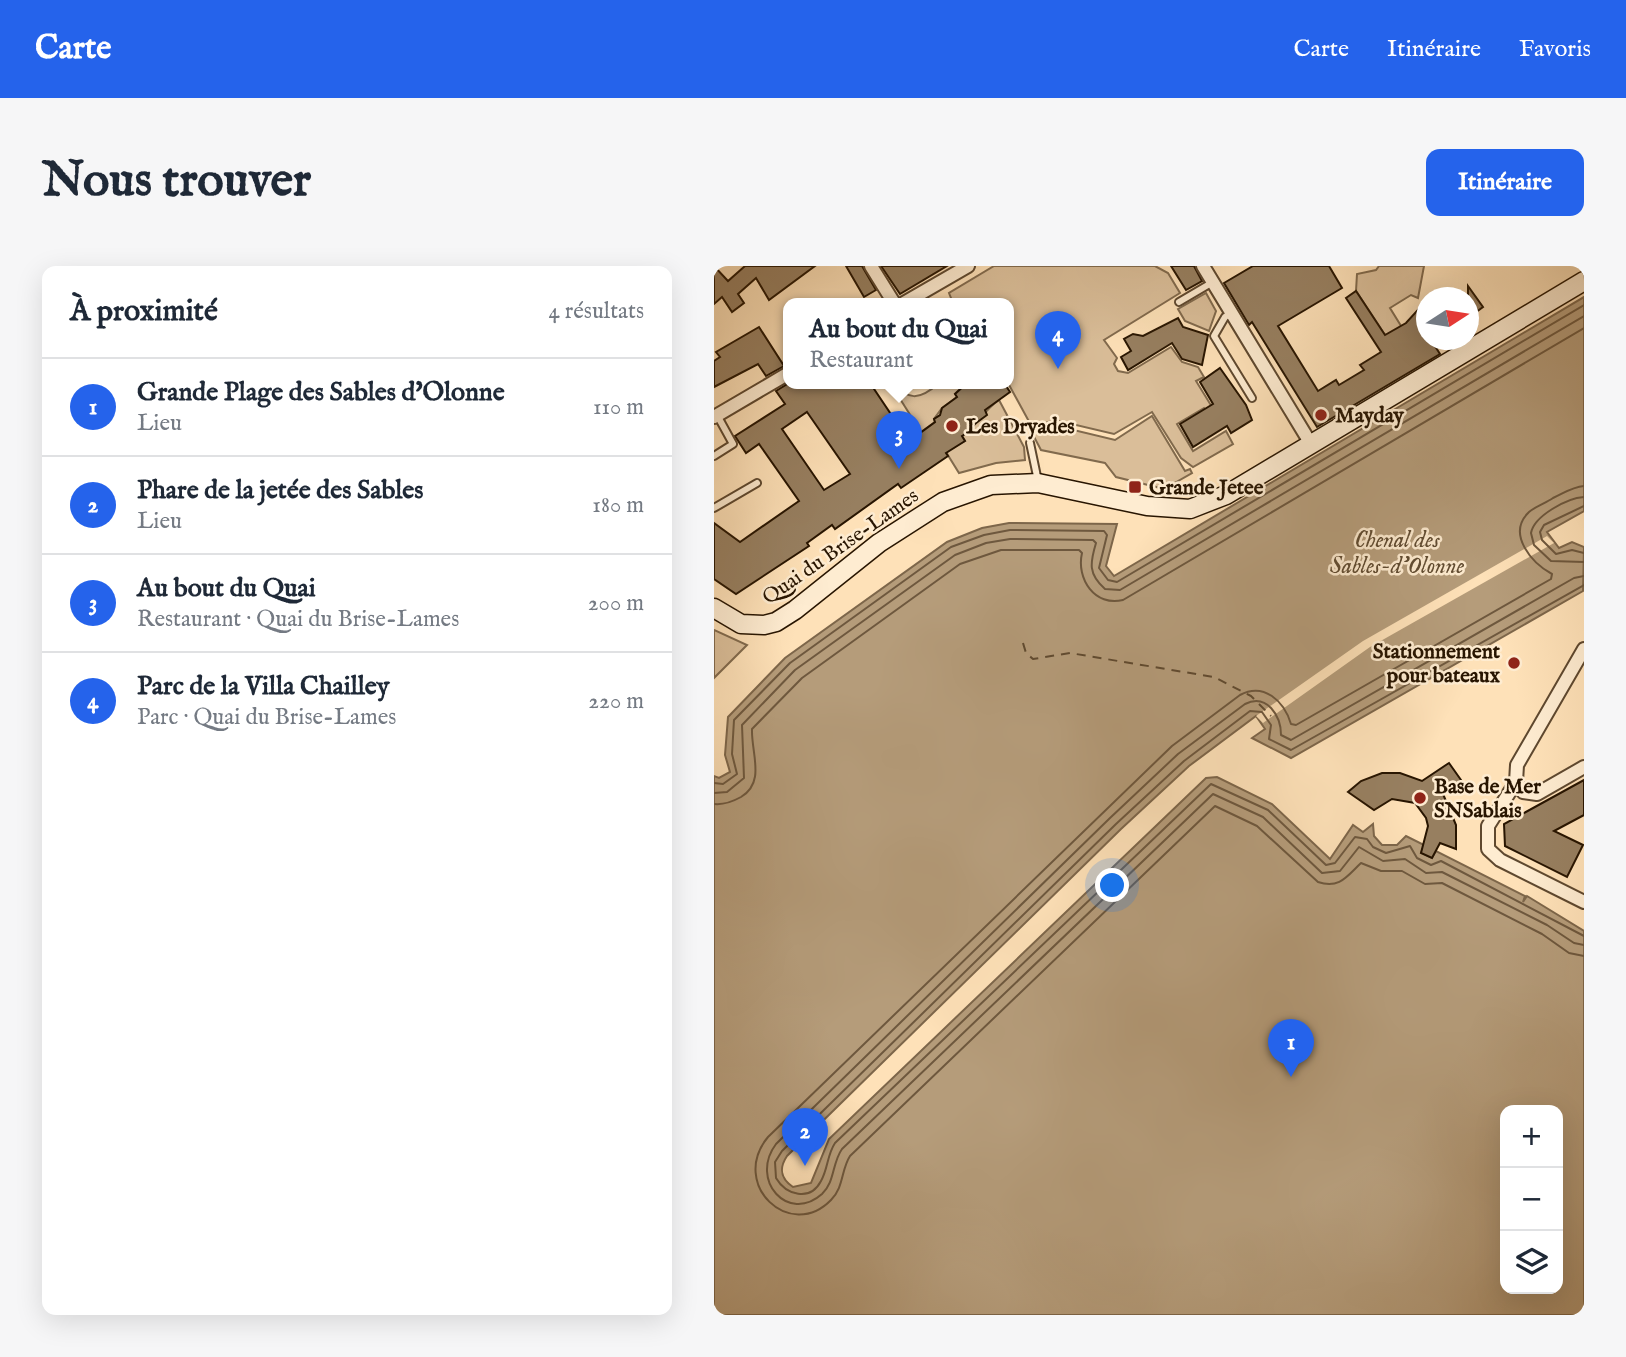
<!DOCTYPE html>
<html lang="fr">
<meta charset="utf-8">
<style>
body{margin:0;font-family:"IM FELL English",serif;background:#f6f6f7;color:#1f2937}
.controls{position:absolute;right:21px;bottom:21px;display:grid;overflow:hidden;border-radius:14px;box-shadow:0 7px 28px #0002}
.controls button{width:63px;height:63px;display:grid;place-items:center;padding:0;border:0;border-bottom:2px solid #e0e1e3;background:#fff;color:#1f2937;font:35px sans-serif}
.compass{position:absolute;left:702px;top:21px;width:63px;height:63px;border-radius:50%;background:#fff;box-shadow:0 7px 28px #0002;rotate:78deg}
.you{position:absolute;left:399px;top:620px;width:24px;height:24px;margin:-18px;border:5px solid #fff;border-radius:50%;background:#1a73e8;box-shadow:0 0 0 10px #1a73e833}
.badge{display:grid;place-items:center;width:46px;height:46px;border-radius:50%;background:#2563eb;color:#fff;font-size:23px;font-weight:700}
.pin{position:absolute;translate:-50% -58px;filter:drop-shadow(0 2px 4px #0008)}
.pin::after{content:'';position:absolute;top:37px;width:24px;height:21px;background:inherit;clip-path:polygon(0 0,100% 0,50% 100%)}
.popup{position:absolute;left:69px;top:32px;width:231px;height:91px;box-sizing:border-box;display:grid;place-content:center;border-radius:14px;background:#fff;filter:drop-shadow(0 2px 5px #0005);font-size:23px;white-space:nowrap;color:#747a83}
.popup b{font-size:26px;color:#1f2937}
.popup::after{content:'';position:absolute;left:50%;top:100%;margin-left:-14px;border:14px solid transparent;border-top-color:#fff}
.list{margin:0;padding:0;list-style:none}
h2{display:flex;justify-content:space-between;align-items:center;height:91px;margin:0;padding:0 28px;font-size:30px}
h2 small{font-size:23px;font-weight:400;color:#747a83}
.list li{display:grid;grid-template-columns:46px 1fr auto;gap:21px;align-items:center;box-sizing:border-box;height:98px;padding:0 28px;border-top:2px solid #e0e1e3}
.list b{display:block;font-size:26px;white-space:nowrap}
.list p{margin:0;font-size:23px;white-space:nowrap;color:#747a83}
.list em{font-size:23px;font-style:normal;color:#747a83}
.icon{flex:none;width:38px;height:38px;fill:none;stroke:currentColor;stroke-width:2;stroke-linecap:round;stroke-linejoin:round}
.map{position:relative;flex:none;width:870px;height:1049px;overflow:hidden;border-radius:14px}
header{display:flex;align-items:center;gap:42px;box-sizing:border-box;height:98px;padding:0 35px;background:#2563eb;color:#fff}
header strong{font-size:33px}
nav{display:flex;gap:38px;margin-inline-start:auto;font-size:24px}
.intro{display:flex;align-items:center;justify-content:space-between;box-sizing:border-box;height:168px;padding:0 42px}
h1{margin:0;font-size:49px}
.button{padding:18px 32px;border-radius:14px;background:#2563eb;color:#fff;font-size:24px;font-weight:700}
main{display:flex;gap:42px;padding:0 42px}
aside{flex:1;background:#fff;border-radius:14px;box-shadow:0 7px 28px #0002}
.map>svg:first-child{display:block}
.green{fill:#dabe99;stroke:#816a4d;stroke-width:2}
.water{fill:#b59c7a;stroke:#7d664a;stroke-width:2;fill-rule:evenodd}
.pier{fill:#fee1b8}
.lines{fill:none;stroke-linecap:round;stroke-linejoin:round}
.shore{stroke:#6e583e;stroke-width:2}
.ferry{stroke:#604b31;stroke-width:2;stroke-dasharray:9 7;stroke-linecap:butt}
.building{fill:#977f60;stroke:#281501;stroke-width:2;fill-rule:evenodd}
.lane-casing{stroke:#5e482f;stroke-width:10}
.street-casing{stroke:#5e482f;stroke-width:16}
.secondary-casing{stroke:#281501;stroke-width:21}
.lane{stroke:#feecd1;stroke-width:6}
.street{stroke:#feecd1;stroke-width:12}
.secondary{stroke:#feecd1;stroke-width:18}
.poi-dot{fill:#8f2418;stroke:#feecd1;stroke-width:2.5}
.labels{text-anchor:middle;stroke-width:5;stroke-linejoin:round;paint-order:stroke}
.poi-label{font-size:21px;font-weight:bold;fill:#281501;stroke:#feecd1;text-anchor:start}
.street-label{font-size:21px;fill:#281501;stroke:#feecd1}
.water-label{font-size:23px;font-style:italic;fill:#604b31;stroke:#feecd1}
</style>
<header>
<strong>Carte</strong>
<nav><a>Carte</a><a>Itinéraire</a><a>Favoris</a></nav>
</header>
<div class="intro"><h1>Nous trouver</h1><a class="button">Itinéraire</a></div>
<main>
<aside>
<h2>À proximité<small>4 résultats</small></h2>
<ul class="list">
<li><span class="badge">1</span><div><b>Grande Plage des Sables d'Olonne</b><p>Lieu</p></div><em>110 m</em></li>
<li><span class="badge">2</span><div><b>Phare de la jetée des Sables</b><p>Lieu</p></div><em>180 m</em></li>
<li><span class="badge">3</span><div><b>Au bout du Quai</b><p>Restaurant · Quai du Brise-Lames</p></div><em>200 m</em></li>
<li><span class="badge">4</span><div><b>Parc de la Villa Chailley</b><p>Parc · Quai du Brise-Lames</p></div><em>220 m</em></li>
</ul>
</aside>
<div class="map">
<svg width="870" height="1049" viewBox="0 0 870 1049">
<rect width="100%" height="100%" fill="#fee1b8"/>
<filter id="stains"><feTurbulence type="fractalNoise" baseFrequency=".00286" numOctaves="4"/><feColorMatrix values="0 0 0 0 .2 0 0 0 0 .09 0 0 0 0 .02 0 0 0 .5 -.17"/></filter>
<radialGradient id="worn" r=".72"><stop offset=".6" stop-color="#630" stop-opacity="0"/><stop offset="1" stop-color="#630" stop-opacity=".3"/></radialGradient>
<!-- green -->
<g class="green">
<path d="M280,0H441L454,7L466,27L390,74L403,92L400,98L404,105L414,107L457,81L468,96L484,101L490,111L482,115L498,141L492,145L490,142L463,158L479,185L512,165L519,178L479,201L467,192L438,146L400,168L341,154L318,161L294,117L295,37H239L235,27Z"/>
<path d="M665,0H710L704,32L697,29L676,42L705,89L691,99L642,25L643,8L662,4Z"/>
<path d="M492,27L502,45L495,65L471,55L464,43Z"/>
<path d="M176,117C195,133 204,136 225,117L250,119L241,128L243,131L228,142L220,153L221,156L207,166Z"/>
<path d="M285,134L310,181L311,194L282,197L245,207L232,186L251,175L248,170C262,161 269,145 285,134Z"/>
<path d="M438,150L471,205L476,203L478,207L450,223L402,211L391,197L327,184L318,167L343,160L401,174Z"/>
<path d="M0,364L33,379L0,412Z"/>
</g>
<!-- water -->
<path class="water" d="M870,31V245L833,266L845,282L858,276L870,281L869,325L577,492L538,472L551,463L542,450L475,500L407,563L73,890C65,902 66,912 79,921L97,917L115,873L492,512L503,511L558,538L616,593L639,559L649,566L659,558L660,570L668,579H683L692,570L710,579L707,587L718,592L722,585L811,630L809,636L813,630L870,665V1049H0V510L5,512L16,506L11,489L14,451L71,392L233,276L268,262L295,257L403,258L392,300L400,310ZM791,844H844V1023H791Z"/>
<!-- pier -->
<path class="pier" d="M833,270L840,277L656,381L549,457L542,450L649,375Z"/>
<g class="lines">
<!-- shore -->
<g class="shore">
<path d="M870,220C858,221 850,227 839,232C832,237 822,240 815,246C792,268 818,297 838,308L837,313L582,459L577,458C570,435 550,416 526,429L458,480L54,871C15,918 76,976 117,934C130,921 127,904 136,890L501,540L543,560L604,616C626,623 633,610 647,597L667,605H688L711,618L728,617L828,668L855,687L870,690"/>
<path d="M870,231C853,232 820,250 817,267L820,279L837,295L870,296"/>
<path d="M870,240L830,259L826,266L828,274L842,288L858,284L870,287"/>
<path d="M870,310L860,312L577,474L567,469C567,450 553,427 531,438L464,488L396,552L62,878C35,914 74,958 108,928C121,916 118,897 128,883L499,528L549,551L608,607L626,605L645,581L669,595L691,593L712,607L728,606L833,659L860,677L870,679"/>
<path d="M870,319L577,484L555,473L557,459L548,446L536,445L470,495L402,558L68,885L61,896L62,912C72,929 96,936 107,915C114,903 113,889 121,877L497,518L554,544L612,599L621,597L641,571L653,573L659,581L672,587L696,580L703,592L717,599L727,595L870,670"/>
<path d="M0,517L9,518L23,508L18,488L20,454L76,397L237,281L270,269L296,264L390,265L393,269L385,302L394,314L403,316L870,39"/>
<path d="M0,527L13,526L30,512L28,459L81,404L241,289L272,277L296,273L379,274L382,277C376,297 374,308 391,323L406,324L870,50"/>
<path d="M0,538C10,539 18,536 27,531C52,516 37,487 38,463L88,412L246,298L287,284H365L368,287C362,313 381,341 409,334L870,62"/>
</g>
<!-- ferry -->
<path class="ferry" d="M309,377L312,387L319,393L356,387L500,411L537,430L557,450"/>
</g>
<!-- building -->
<g class="building">
<path d="M0,0L14,15L31,0H101L55,34L42,12L24,28L30,37L18,46L8,31L0,38Z"/>
<path d="M132,0H148L162,24L150,31Z"/>
<path d="M167,0H233L186,28Z"/>
<path d="M457,0H480L488,15L472,24Z"/>
<path d="M539,0H615L628,22L564,60L604,125L622,114L625,119L650,104L646,99L667,86L632,32L642,25L671,69L692,57L712,35V74H717L726,88L603,161L538,56L535,59L510,17Z"/>
<path d="M754,20L769,41L754,52Z"/>
<path d="M464,52L469,61L494,69L488,99L468,93L458,77L414,104L407,91L417,85L410,73L419,68L429,70Z"/>
<path d="M45,61L70,100L52,110L44,98L0,121V95L6,91L2,86Z"/>
<path d="M506,102L532,139L538,154L517,167L513,160L479,181L466,158L499,138L486,116Z"/>
<path d="M75,117H156L195,175L221,156L220,153L226,149L228,142L243,131L241,128L253,117H290L296,126L271,144L273,149L254,163L256,165L248,170L251,175L232,187L234,190L187,222L184,218L121,263L118,259L93,277L95,280L22,328L0,313V257L26,276L85,235L45,178L32,187L21,170L71,138L62,125ZM93,146L136,208L110,224L68,163Z"/>
<path d="M735,497L747,514L729,528L742,559V583L726,577L718,592L707,587L714,560L712,552L701,537L678,533L660,544L634,526L647,515L668,507H686L708,515Z"/>
<path d="M870,514V549L840,565L869,579L853,611L791,580L790,558Z"/>
</g>
<g class="lines">
<!-- lane casing -->
<g class="lane-casing">
<g id="lane">
<path d="M465,36L499,16"/>
<path d="M517,47L511,51L500,70L538,132"/>
<path d="M316,177L324,215"/>
<path d="M0,190L19,178L3,149"/>
<path d="M0,242L43,217"/>
</g>
</g>
<!-- street casing -->
<g class="street-casing">
<g id="street">
<path d="M157,0L180,37"/>
<path d="M489,0L597,178"/>
<path d="M190,37L254,0"/>
<path d="M0,151L75,107"/>
<path d="M870,383L803,499L802,516L809,526L823,528L870,501"/>
<path d="M802,516L774,560V583L786,594L870,636"/>
</g>
</g>
<!-- secondary casing -->
<g class="secondary-casing">
<path id="secondary" d="M0,342L27,358L50,359L62,356L81,344L165,277L229,236L277,219L324,217L433,240L476,243L512,229L870,15"/>
</g>
<!-- lane -->
<use href="#lane" class="lane"/>
<!-- street -->
<use href="#street" class="street"/>
<!-- secondary -->
<use href="#secondary" class="secondary"/>
</g>
<!-- markers -->
<g class="poi-dot">
<circle cx="607" cy="149" r="7"/>
<circle cx="238" cy="160" r="7"/>
<rect x="414" y="214" width="14" height="14" rx="3.5"/>
<circle cx="800" cy="397" r="7"/>
<circle cx="706" cy="532" r="7"/>
</g>
<g class="labels">
<!-- poi labels -->
<g class="poi-label">
<text x="621" y="156">Mayday</text>
<text x="252" y="167">Les Dryades</text>
<text x="435" y="228">Grande Jetee</text>
<text x="786" y="392" text-anchor="end">Stationnement<tspan x="786" dy="24">pour bateaux</tspan></text>
<text x="720" y="527">Base de Mer<tspan x="720" dy="24">SNSablais</tspan></text>
</g>
<!-- street labels -->
<g class="street-label">
<text transform="translate(126 280) rotate(-35)" y="7">Quai du Brise-Lames</text>
</g>
<!-- water labels -->
<g class="water-label">
<text x="683" y="281">Chenal des<tspan x="683" dy="26">Sables-d'Olonne</tspan></text>
</g>
</g>
<rect width="100%" height="100%" filter="url(#stains)"/>
<rect width="100%" height="100%" fill="url(#worn)"/>
</svg>
<div class="controls">
<button>+</button>
<button>−</button>
<button><svg class="icon" aria-label="layers" viewBox="0 0 24 24"><path d="M12 4l9 5-9 5-9-5zM3 14l9 5 9-5"/></svg></button>
</div>
<svg class="compass" viewBox="-18 -18 36 36"><path d="M0-13l5 13h-10z" fill="#e53935"/><path d="M0 13l5-13h-10z" fill="#747a83"/></svg>
<div class="you"></div>
<div class="pin badge" style="left:577px;top:811px">1</div>
<div class="pin badge" style="left:91px;top:900px">2</div>
<div class="pin badge" style="left:185px;top:203px">3</div>
<div class="popup"><b>Au bout du Quai</b>Restaurant</div>
<div class="pin badge" style="left:344px;top:103px">4</div>
</div>
</main>
